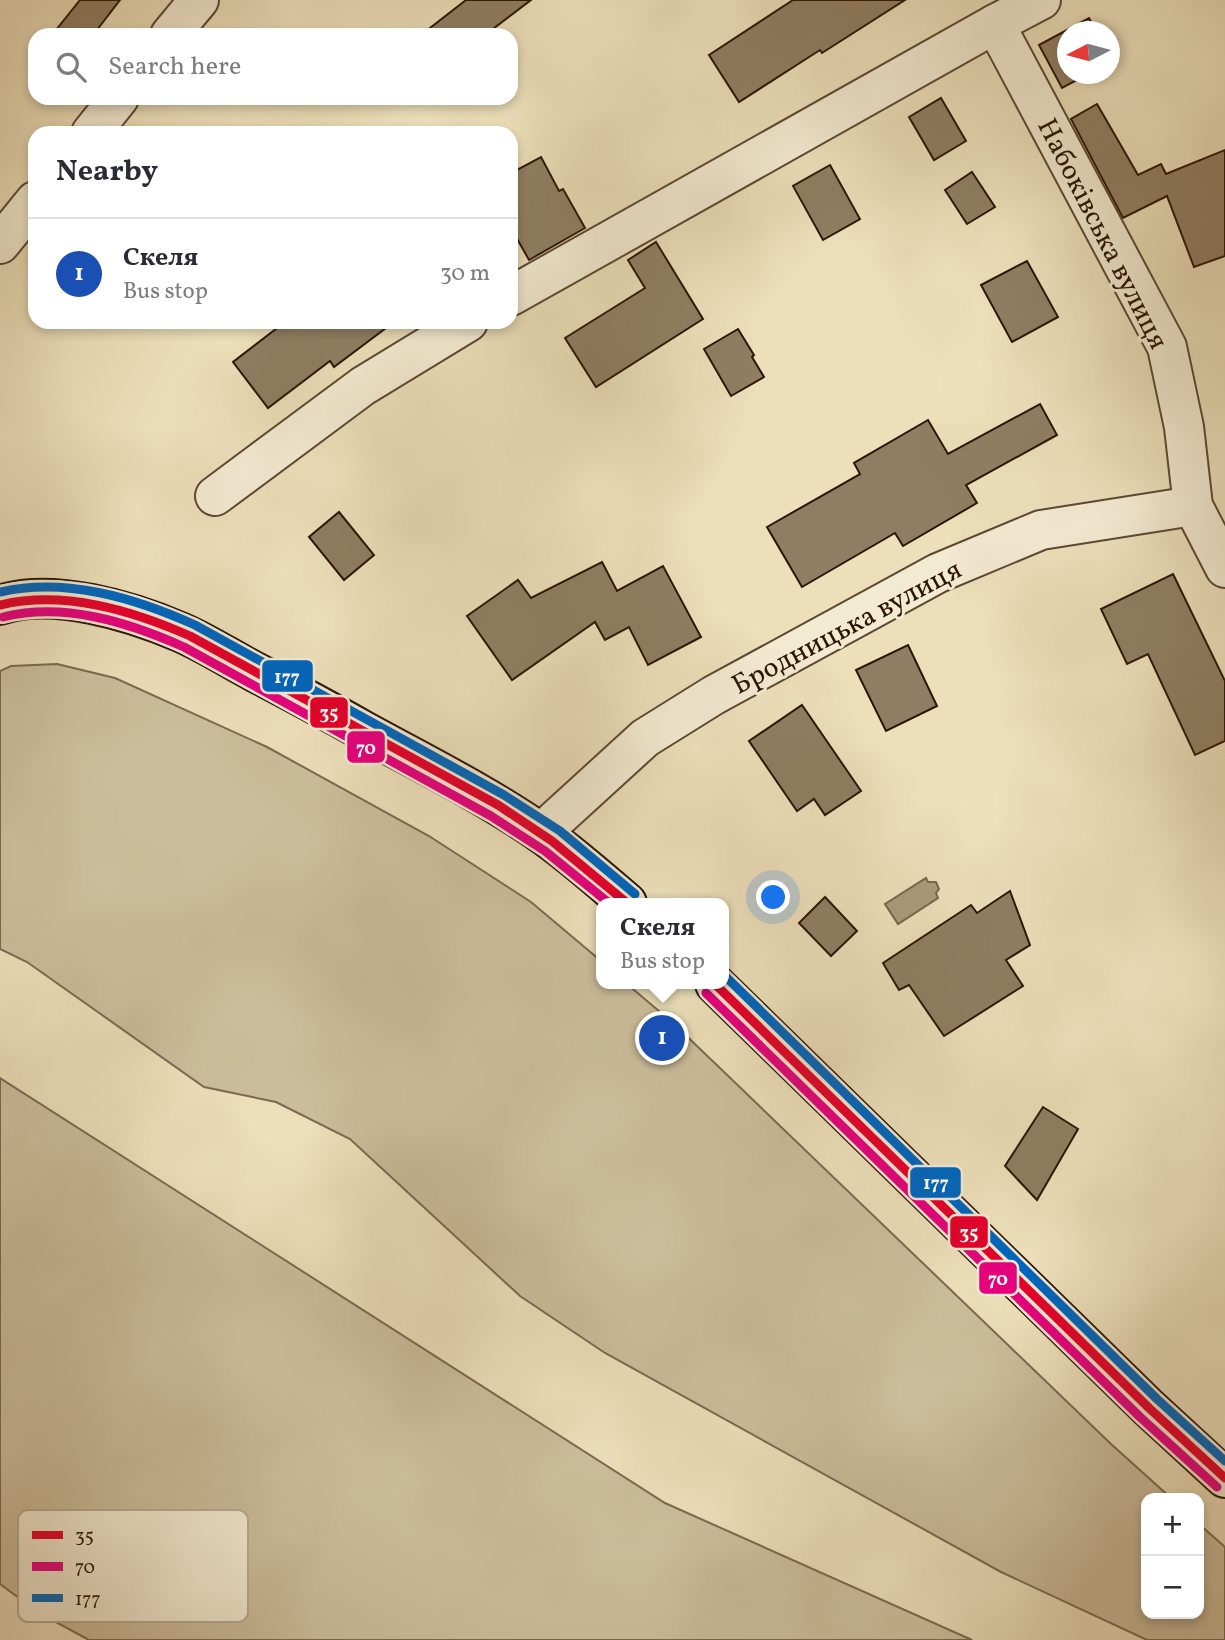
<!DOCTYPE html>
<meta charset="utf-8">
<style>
body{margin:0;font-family:Vollkorn,serif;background:#f7f7f7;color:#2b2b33}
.controls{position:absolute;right:21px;bottom:21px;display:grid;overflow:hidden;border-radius:14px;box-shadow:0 4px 10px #0003}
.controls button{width:63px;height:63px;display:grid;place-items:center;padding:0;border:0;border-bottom:2px solid #e1e1e2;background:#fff;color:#2b2b33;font:35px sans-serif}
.compass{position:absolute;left:1057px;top:21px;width:63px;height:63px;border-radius:50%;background:#fff;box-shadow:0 4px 10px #0003;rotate:264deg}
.you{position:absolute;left:774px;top:898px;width:24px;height:24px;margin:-18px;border:5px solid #fff;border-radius:50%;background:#1a73e8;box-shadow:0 0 0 10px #1a73e833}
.badge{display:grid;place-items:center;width:46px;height:46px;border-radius:50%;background:#8f2418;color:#fff;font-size:23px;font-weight:700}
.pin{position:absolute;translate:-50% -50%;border:4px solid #fff;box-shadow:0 2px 7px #0006}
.popup{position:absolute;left:596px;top:898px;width:133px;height:91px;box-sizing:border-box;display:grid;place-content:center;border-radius:14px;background:#fff;filter:drop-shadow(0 2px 5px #0005);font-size:23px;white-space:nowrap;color:#7c7c81}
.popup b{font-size:26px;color:#2b2b33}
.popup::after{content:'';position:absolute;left:50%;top:100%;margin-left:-14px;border:14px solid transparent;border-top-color:#fff}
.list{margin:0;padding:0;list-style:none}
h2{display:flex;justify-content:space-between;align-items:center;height:91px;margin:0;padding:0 28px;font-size:30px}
h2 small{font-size:23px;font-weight:400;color:#7c7c81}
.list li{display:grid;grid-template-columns:46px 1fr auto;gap:21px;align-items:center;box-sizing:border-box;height:112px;padding:0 28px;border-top:2px solid #e1e1e2}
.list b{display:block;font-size:26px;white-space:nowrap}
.list p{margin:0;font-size:23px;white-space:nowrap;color:#7c7c81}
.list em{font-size:23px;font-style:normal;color:#7c7c81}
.icon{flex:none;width:38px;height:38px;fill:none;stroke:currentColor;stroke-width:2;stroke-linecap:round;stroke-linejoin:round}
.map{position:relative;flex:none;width:1225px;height:1640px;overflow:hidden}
.search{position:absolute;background:#fff;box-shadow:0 4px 10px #0003;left:28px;top:28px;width:490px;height:77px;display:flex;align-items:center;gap:18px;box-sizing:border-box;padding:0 24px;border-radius:21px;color:#7c7c81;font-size:26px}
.panel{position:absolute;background:#fff;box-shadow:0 4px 10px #0003;left:28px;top:126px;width:490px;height:203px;border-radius:21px}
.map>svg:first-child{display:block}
.green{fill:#cbbd9b;stroke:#7b6950;stroke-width:2}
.water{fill:#aa9a7c;stroke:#77654c;stroke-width:2}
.building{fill:#8f7e63;stroke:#2b1504;stroke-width:2}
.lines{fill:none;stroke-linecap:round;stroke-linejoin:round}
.street-casing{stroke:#5b4832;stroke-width:42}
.secondary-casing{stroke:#2b1504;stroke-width:42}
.street{stroke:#f3ead2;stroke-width:38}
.secondary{stroke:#f3ead2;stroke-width:38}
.bus-1-casing{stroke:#f3ead2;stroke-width:14}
.bus-2-casing{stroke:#f3ead2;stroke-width:14}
.bus-3-casing{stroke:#f3ead2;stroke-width:14}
.bus-1{stroke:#e4002b;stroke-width:9}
.bus-2{stroke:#e5007d;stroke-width:9}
.bus-3{stroke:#0065bd;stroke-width:9}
.labels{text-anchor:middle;stroke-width:6;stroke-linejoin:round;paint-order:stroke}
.street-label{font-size:28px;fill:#2b1504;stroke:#f3ead2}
.key{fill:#f3ead2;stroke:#b7aa94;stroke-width:2}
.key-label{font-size:19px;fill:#2b1504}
.line-badge{stroke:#f3ead2;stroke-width:2.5}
.badge-label{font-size:19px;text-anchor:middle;font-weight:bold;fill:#fff}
</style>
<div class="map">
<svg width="1225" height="1640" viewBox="0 0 1225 1640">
<rect width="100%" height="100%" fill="#ecdfba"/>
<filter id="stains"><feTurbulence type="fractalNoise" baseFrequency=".00286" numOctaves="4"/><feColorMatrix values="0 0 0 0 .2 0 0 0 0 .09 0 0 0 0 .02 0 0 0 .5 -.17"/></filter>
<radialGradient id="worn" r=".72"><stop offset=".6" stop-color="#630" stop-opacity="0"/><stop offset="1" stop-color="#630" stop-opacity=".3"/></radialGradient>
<!-- green -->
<g class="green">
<path d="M57,664L115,678L267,747L429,836L531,902L601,961V984H627L672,1022L1111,1444L1171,1498H1146V1614H1199V1524L1225,1547V1640H1147L1001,1572L605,1353L520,1296L350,1139L276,1102L204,1087L27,962L0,949V671L11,666Z"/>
<path d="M0,1078L665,1503L972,1640H89L39,1613L0,1584Z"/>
</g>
<!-- water -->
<path class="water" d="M926,878L928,882H936L939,889L936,893L938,898L898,924L885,904Z"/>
<!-- building -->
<g class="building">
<path d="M80,0H120L93,35H52Z"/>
<path d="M466,0H531L485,35H421Z"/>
<path d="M793,0H905L822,53L820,50L739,102L709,55Z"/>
<path d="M1089,18L1096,32H1068V74H1088L1062,88L1039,45Z"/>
<path d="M941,98L966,141L934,160L909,117Z"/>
<path d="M1097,104L1138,175L1161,164L1166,174L1225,150V256L1194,267L1167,196L1123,218L1071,119Z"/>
<path d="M541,157L559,191L563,189L585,228L529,260L511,228V173Z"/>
<path d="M830,165L860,219L823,240L793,186Z"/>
<path d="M972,172L995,207L967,224L945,190Z"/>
<path d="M656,242L703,319L596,387L565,338L645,288L628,260Z"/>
<path d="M1027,261L1058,317L1012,342L981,285Z"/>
<path d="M285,322H394L334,367L330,361L268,408L233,362Z"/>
<path d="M738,329L754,355L752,357L764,377L731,396L704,349Z"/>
<path d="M1040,404L1057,435L966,485L977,503L903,546L895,533L802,587L767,527L860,474L854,463L928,420L948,454Z"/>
<path d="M339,512L374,555L344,580L309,537Z"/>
<path d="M602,562L617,591L663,566L701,637L648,665L629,627L605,640L595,622L512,680L467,616L518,580L531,598Z"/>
<path d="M1173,574L1225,681V741L1195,755L1148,654L1127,664L1101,609Z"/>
<path d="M908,645L937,706L886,731L856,670Z"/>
<path d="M802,705L861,791L825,815L814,799L797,811L749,741Z"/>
<path d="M1010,891L1030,945L1006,960L1023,986L944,1036L909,985L899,990L883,963L971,905L977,913Z"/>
<path d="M825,897L857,931L831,956L799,923Z"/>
<path d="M1043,1107L1078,1129L1037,1200L1005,1166Z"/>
</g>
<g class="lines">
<!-- street casing -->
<g class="street-casing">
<g id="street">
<path d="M995,24L1167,347L1184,427L1193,506L1225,568"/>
<path d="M170,35L199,0"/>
<path d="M91,133L119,98"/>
<path d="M0,244L35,201"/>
<path d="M511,296L995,24L1041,0"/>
<path d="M215,496L363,386L468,322"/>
<path d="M541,833L645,738L714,695L938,573L1041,530L1193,506"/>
</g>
</g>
<!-- secondary casing -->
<g class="secondary-casing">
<g id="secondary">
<path d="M0,605C52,587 131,611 180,632C206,643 230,659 255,672C291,691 327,710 362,730C422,763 485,794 541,833C571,854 599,879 627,903"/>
<path d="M715,984L1149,1408L1225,1478"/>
</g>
</g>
<!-- street -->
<use href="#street" class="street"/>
<!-- secondary -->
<use href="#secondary" class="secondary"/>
<!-- bus-1 casing -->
<g class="bus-1-casing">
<g id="bus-1">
<path d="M0,605C64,590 131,610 190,636L498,805L552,841L627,903"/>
<path d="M715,984L1149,1408L1225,1478"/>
</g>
</g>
<!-- bus-2 casing -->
<g class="bus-2-casing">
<g id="bus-2">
<path d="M3,617C64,602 128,622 184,647L491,816L545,851L609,903"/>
<path d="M706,993L1140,1417L1217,1487"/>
</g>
</g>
<!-- bus-3 casing -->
<g class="bus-3-casing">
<g id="bus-3">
<path d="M0,592C66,577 135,598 195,625L504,795L560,831L635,894"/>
<path d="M724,975L1157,1399L1225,1461"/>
</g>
</g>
<!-- bus-1 -->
<use href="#bus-1" class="bus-1"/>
<!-- bus-2 -->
<use href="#bus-2" class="bus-2"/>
<!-- bus-3 -->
<use href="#bus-3" class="bus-3"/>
</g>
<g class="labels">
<!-- street labels -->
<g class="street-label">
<text transform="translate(1104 233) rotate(63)" y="10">Набоківська вулиця</text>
<text transform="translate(846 626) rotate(-28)" y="10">Бродницька вулиця</text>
</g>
</g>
<!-- legend -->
<rect x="18" y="1510" width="230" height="112" rx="10" class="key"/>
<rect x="32" y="1531" width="31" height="8" fill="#e4002b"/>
<rect x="32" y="1562" width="31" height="9" fill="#e5007d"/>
<rect x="32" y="1594" width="31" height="8" fill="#0065bd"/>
<g class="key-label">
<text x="75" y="1542">35</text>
<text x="75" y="1573">70</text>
<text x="75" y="1605">177</text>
</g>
<g class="line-badge">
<rect x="261" y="659" width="53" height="34" rx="7" fill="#0065bd"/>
<rect x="309" y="696" width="40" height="33" rx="7" fill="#e4002b"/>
<rect x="346" y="730" width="40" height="34" rx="7" fill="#e5007d"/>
<rect x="909" y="1166" width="53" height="33" rx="7" fill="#0065bd"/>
<rect x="949" y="1215" width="40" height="34" rx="7" fill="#e4002b"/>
<rect x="978" y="1261" width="40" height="34" rx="7" fill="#e5007d"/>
</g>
<g class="badge-label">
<text x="287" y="683">177</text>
<text x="329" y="719">35</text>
<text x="366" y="754">70</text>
<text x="936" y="1189">177</text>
<text x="969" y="1239">35</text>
<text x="998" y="1285">70</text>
</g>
<rect width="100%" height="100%" filter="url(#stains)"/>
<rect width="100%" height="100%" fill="url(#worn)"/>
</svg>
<div class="controls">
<button>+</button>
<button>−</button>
</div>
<svg class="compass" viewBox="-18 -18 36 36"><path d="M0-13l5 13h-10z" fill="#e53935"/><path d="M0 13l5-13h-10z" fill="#7c7c81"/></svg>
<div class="you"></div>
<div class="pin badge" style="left:662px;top:1038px;background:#1a4fb4">1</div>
<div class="popup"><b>Скеля</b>Bus stop</div>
<div class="search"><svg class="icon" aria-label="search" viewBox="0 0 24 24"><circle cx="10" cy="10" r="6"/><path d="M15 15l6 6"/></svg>Search here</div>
<section class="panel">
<h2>Nearby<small></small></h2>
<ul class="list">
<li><span class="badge" style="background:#1a4fb4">1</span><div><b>Скеля</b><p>Bus stop</p></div><em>30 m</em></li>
</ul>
</section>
</div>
